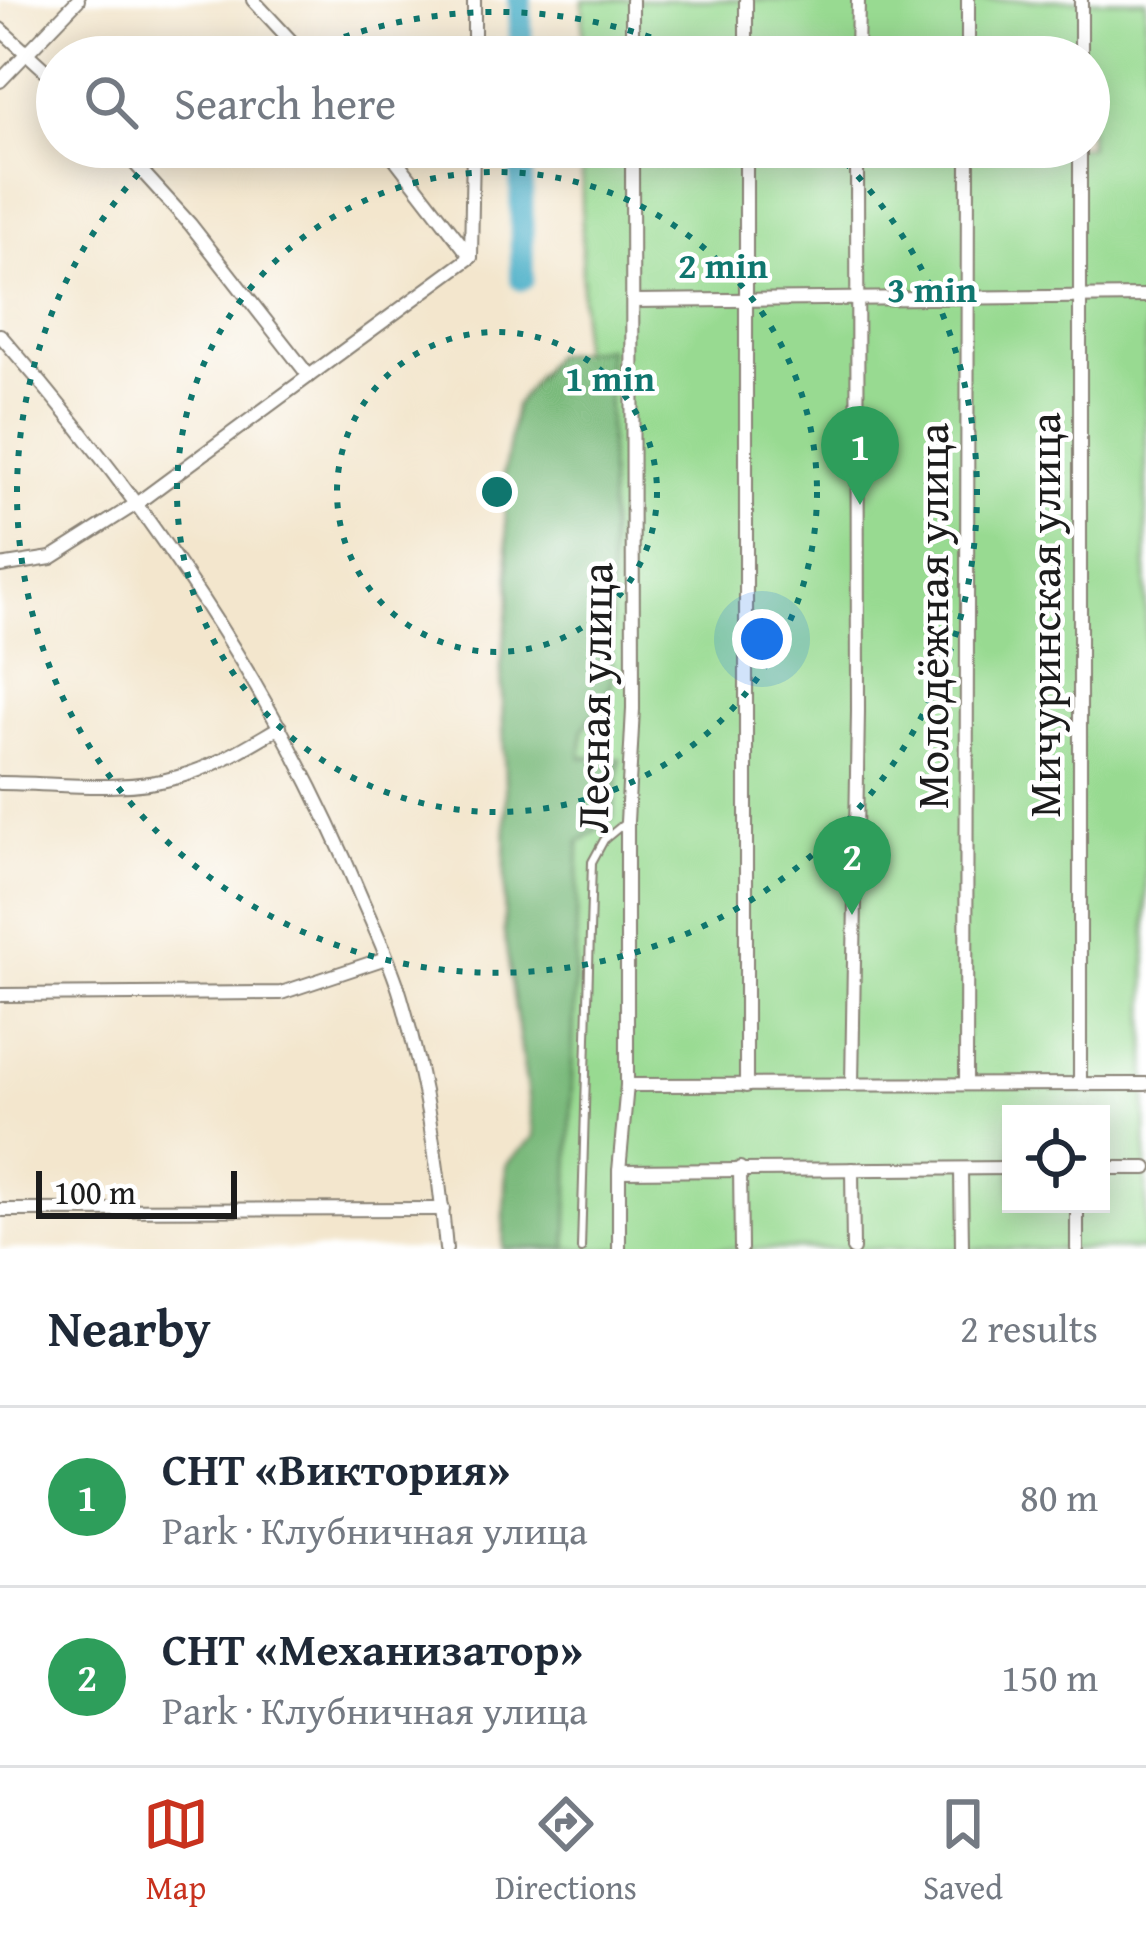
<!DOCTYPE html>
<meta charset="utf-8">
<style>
body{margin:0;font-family:"Gentium Book Plus",serif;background:#f2f2f3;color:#1f2937}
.controls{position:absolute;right:36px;bottom:36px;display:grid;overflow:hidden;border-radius:0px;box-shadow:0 6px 30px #0003}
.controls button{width:108px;height:108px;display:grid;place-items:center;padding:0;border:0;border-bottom:3px solid #e0e1e3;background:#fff;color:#1f2937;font:60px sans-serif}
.scale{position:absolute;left:36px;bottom:30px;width:201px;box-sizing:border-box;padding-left:12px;border:6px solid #1c1c1c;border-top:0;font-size:33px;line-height:42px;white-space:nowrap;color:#1c1c1c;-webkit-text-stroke:9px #fff;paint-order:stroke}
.you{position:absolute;left:762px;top:639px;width:42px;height:42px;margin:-30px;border:9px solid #fff;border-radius:50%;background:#1a73e8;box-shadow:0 0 0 18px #1a73e833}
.badge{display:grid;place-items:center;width:78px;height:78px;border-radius:50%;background:#c8321e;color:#fff;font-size:39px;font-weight:700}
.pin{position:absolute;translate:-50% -99px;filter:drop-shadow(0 3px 6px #0008)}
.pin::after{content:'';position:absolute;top:63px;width:42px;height:36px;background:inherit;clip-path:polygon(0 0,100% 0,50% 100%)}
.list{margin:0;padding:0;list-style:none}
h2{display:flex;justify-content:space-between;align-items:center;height:156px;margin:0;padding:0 48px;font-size:51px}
h2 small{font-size:39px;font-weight:400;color:#747a83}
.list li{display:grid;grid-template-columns:78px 1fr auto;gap:36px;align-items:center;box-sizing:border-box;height:180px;padding:0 48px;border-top:3px solid #e0e1e3}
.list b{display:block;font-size:45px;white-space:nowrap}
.list p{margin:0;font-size:39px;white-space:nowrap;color:#747a83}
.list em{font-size:39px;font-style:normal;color:#747a83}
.icon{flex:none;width:66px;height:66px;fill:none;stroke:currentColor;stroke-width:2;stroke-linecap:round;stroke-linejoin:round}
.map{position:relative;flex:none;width:1146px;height:1249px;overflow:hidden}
.search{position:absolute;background:#fff;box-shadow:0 6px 30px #0003;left:36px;right:36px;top:36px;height:132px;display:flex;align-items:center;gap:30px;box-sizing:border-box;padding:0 42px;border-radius:66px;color:#747a83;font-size:45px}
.sheet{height:516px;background:#fff}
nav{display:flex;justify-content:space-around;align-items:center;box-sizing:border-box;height:168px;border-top:3px solid #e0e1e3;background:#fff;font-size:33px;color:#747a83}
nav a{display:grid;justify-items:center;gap:6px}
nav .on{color:#c8321e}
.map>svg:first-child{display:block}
.green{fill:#98da91;stroke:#5a7b56;stroke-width:3;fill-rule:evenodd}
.forest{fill:#7aba7b;stroke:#4b6b4c;stroke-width:3}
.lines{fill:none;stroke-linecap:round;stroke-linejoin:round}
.river{stroke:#47adc6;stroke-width:24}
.service-casing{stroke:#888174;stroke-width:10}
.minor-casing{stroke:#888174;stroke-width:16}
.service{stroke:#fff;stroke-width:6}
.minor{stroke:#fff;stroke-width:12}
.ring{fill:none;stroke:#0f766e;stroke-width:6;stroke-dasharray:6 12}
.labels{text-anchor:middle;stroke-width:9;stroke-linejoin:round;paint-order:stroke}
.street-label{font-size:45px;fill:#1c1c1c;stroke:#fff}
.centre{fill:#0f766e;stroke:#fff;stroke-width:6}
.ring-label{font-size:36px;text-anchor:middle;font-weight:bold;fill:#0f766e;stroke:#fff;stroke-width:9;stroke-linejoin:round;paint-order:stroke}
</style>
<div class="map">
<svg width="1146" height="1249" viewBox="0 0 1146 1249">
<rect width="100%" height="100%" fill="#fff"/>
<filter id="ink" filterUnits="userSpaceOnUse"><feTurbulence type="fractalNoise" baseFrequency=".00833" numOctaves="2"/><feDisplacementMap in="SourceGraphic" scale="24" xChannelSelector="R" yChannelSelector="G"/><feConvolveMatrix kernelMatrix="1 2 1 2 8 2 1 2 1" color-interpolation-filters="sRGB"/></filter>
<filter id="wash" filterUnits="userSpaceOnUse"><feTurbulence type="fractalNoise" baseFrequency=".004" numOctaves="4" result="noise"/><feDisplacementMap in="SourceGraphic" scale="48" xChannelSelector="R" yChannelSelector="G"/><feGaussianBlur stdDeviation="2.7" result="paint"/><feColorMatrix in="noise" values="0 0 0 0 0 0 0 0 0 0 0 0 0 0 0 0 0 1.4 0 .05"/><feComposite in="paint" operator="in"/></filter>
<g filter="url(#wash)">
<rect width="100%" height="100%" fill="#f3e6cd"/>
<!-- green -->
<path class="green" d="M583,0H1146V1249H545L582,302V147H1089V57H583ZM1011,1114H1101V1204H1011Z"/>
<!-- forest -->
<path class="forest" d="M608,348L612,685L583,730L581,757L620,759L613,818L579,842L567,1249H503L506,1164L534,1137L504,933L506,809L501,667L510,594L503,479L515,406L553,355Z"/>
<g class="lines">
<!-- river -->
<g class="river">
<path d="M520,0L521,57"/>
<path d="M521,147L522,279"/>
</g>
</g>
</g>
<g filter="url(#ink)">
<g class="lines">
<!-- service casing -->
<g class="service-casing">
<path id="service" d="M581,1249L592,862L604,840L626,822"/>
</g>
<!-- minor casing -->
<g class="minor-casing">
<g id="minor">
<path d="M253,0L306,57"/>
<path d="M632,0V57"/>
<path d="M968,0V57"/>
<path d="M0,29L57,81"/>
<path d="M474,57V0"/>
<path d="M746,57V0"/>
<path d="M857,57L858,0"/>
<path d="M1081,57V0"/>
<path d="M0,81L78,0"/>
<path d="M746,147V1086"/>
<path d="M1080,147V1084"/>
<path d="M471,257L473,147"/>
<path d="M633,301L1146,296"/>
<path d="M0,335C146,501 275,690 360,895C374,928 391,962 401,997C424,1076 439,1167 446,1249"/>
<path d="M309,376L471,257L386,147"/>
<path d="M0,566L51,558L136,504L309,376L190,224L120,147"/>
<path d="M0,783C58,783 122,793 178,777C215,767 247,746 280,727"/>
<path d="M0,995L281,993L386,958"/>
<path d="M966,1084L968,147"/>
<path d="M627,1085L1146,1084"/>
<path d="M852,1085L858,711L857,147"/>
<path d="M740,1168L741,1249"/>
<path d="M1101,1168H1146"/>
<path d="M852,1169L853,1249"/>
<path d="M961,1169L962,1249"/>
<path d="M619,1171L1011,1168"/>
<path d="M0,1210L443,1209"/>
<path d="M619,1249V1171L627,1085V822L633,709L632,147"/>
<path d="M1077,1249V1204"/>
</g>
</g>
<!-- service -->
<use href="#service" class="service"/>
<!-- minor -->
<use href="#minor" class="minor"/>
</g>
</g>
<!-- distance rings -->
<g class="ring">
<circle cx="497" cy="492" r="160"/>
<circle cx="497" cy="492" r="320"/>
<path d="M294 57A480 480 0 0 1 700 57M833 150A480 480 0 1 1 161 150"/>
</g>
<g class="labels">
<!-- street labels -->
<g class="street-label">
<text transform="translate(1044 615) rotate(-90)" y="16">Мичуринская улица</text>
<text transform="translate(932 616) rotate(-90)" y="16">Молодёжная улица</text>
<text transform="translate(594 698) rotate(-89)" y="16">Лесная улица</text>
</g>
</g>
<circle cx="497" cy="492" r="18" class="centre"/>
<g class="ring-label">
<text x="723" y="278">2 min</text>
<text x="932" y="302">3 min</text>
<text x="610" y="391">1 min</text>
</g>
</svg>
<div class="controls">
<button><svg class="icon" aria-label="locate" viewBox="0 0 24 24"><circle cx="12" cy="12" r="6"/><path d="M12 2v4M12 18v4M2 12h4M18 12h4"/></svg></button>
</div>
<div class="scale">100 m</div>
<div class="you"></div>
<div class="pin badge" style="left:860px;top:505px;background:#2e9e5b">1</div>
<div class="pin badge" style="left:852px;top:915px;background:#2e9e5b">2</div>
<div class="search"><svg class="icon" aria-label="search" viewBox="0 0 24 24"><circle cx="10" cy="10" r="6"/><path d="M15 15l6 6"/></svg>Search here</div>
</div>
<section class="sheet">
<h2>Nearby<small>2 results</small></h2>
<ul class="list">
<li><span class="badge" style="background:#2e9e5b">1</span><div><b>СНТ «Виктория»</b><p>Park · Клубничная улица</p></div><em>80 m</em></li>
<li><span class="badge" style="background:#2e9e5b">2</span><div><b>СНТ «Механизатор»</b><p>Park · Клубничная улица</p></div><em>150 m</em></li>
</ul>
</section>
<nav>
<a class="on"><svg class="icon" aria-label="map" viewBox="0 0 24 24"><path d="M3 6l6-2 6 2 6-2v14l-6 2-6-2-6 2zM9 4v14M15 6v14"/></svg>Map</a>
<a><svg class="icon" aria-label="directions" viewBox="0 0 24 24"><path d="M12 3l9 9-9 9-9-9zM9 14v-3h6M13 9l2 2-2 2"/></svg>Directions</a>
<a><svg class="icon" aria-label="saved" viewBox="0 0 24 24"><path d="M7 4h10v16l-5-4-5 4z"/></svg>Saved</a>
</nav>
